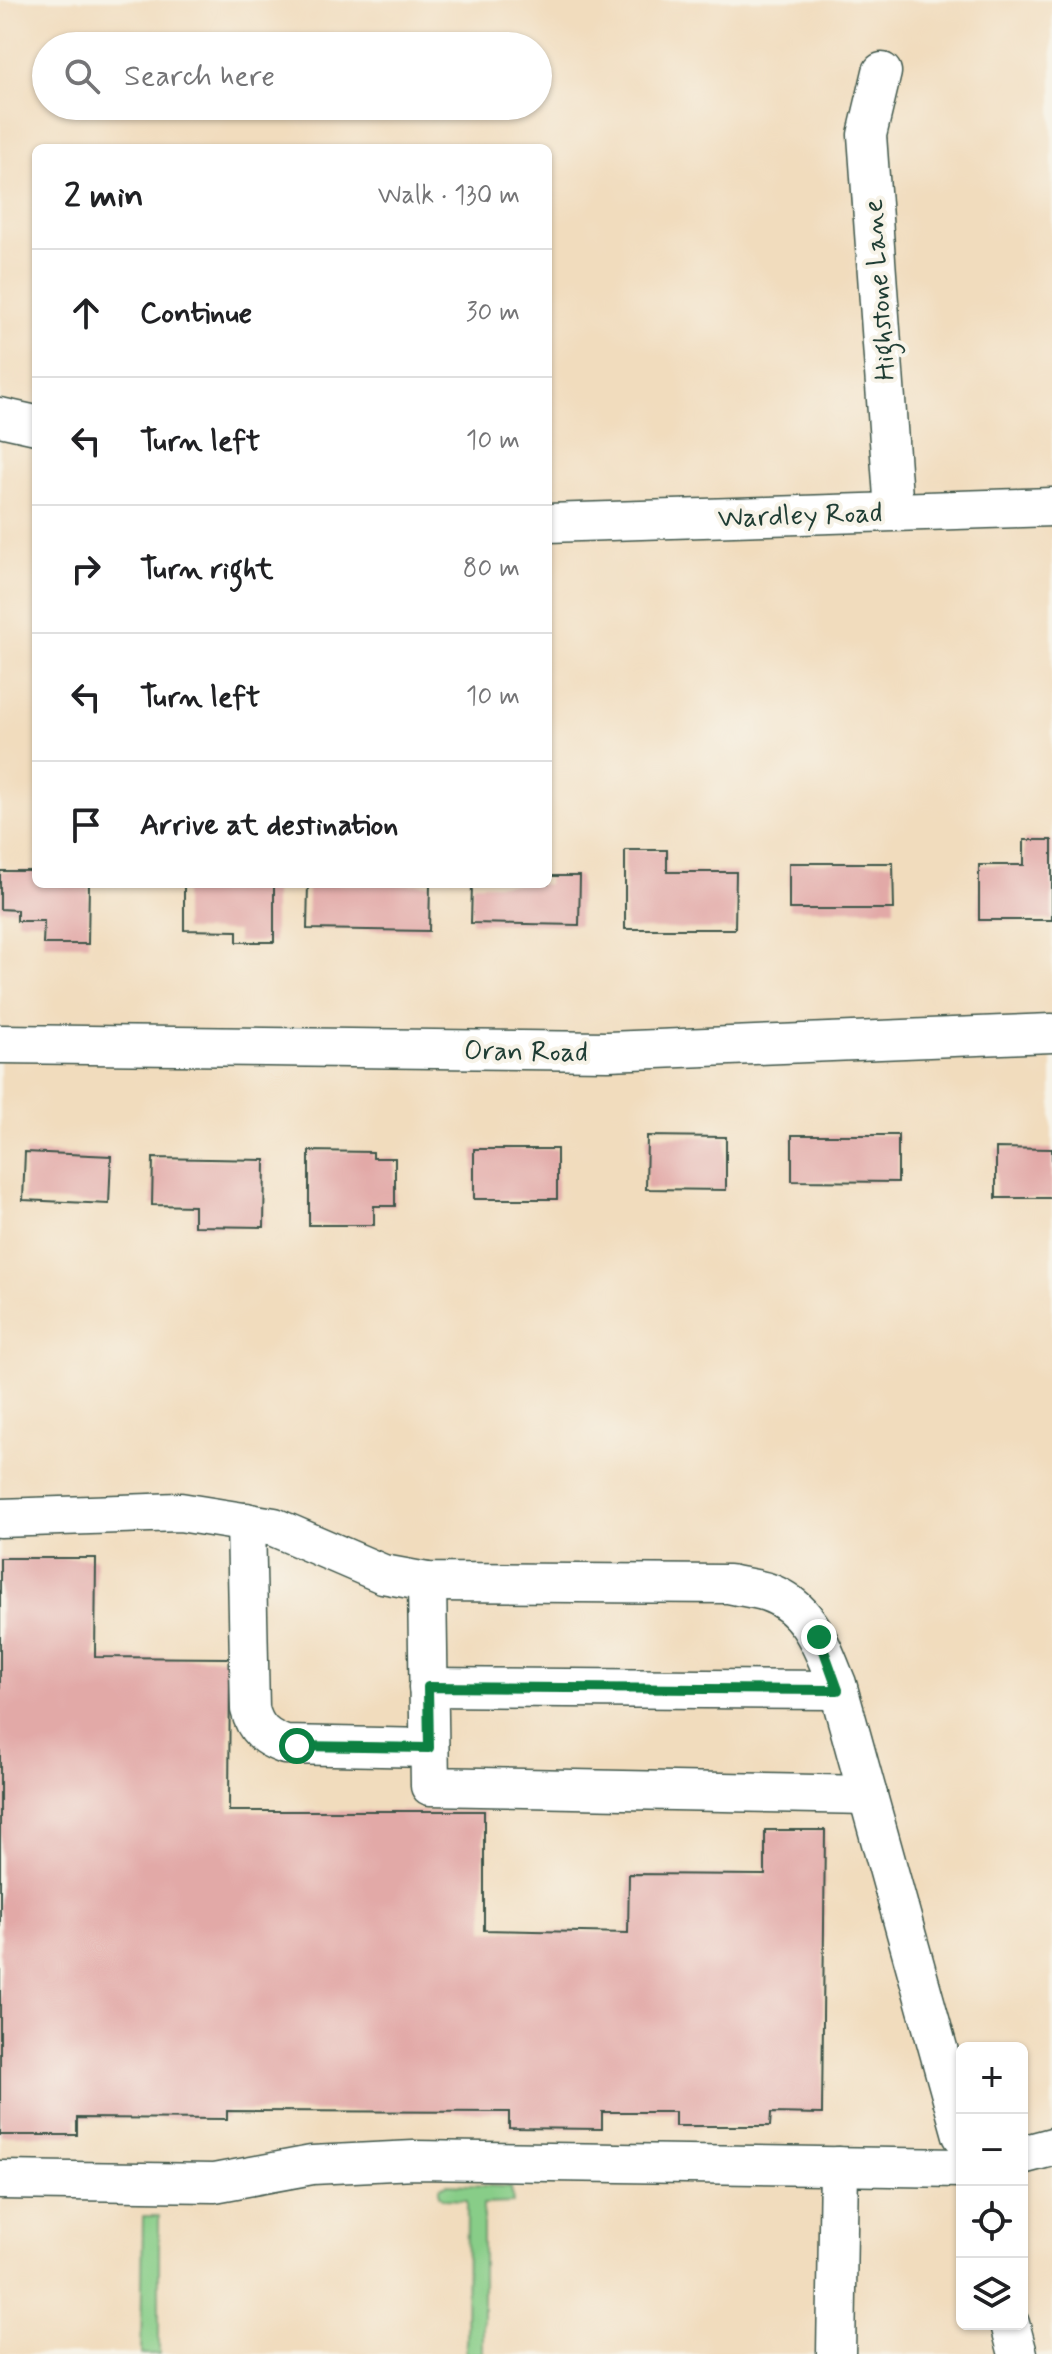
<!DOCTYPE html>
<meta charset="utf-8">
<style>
body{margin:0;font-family:Mynerve,sans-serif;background:#f2f2f2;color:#202124}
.controls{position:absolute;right:24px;bottom:24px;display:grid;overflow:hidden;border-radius:12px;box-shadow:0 2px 6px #0004}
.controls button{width:72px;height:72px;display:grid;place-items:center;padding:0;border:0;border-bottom:2px solid #e0e0e0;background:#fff;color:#202124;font:40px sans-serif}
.stop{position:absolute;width:24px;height:24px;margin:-18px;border:6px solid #0b8043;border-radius:50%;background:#fff}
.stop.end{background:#0b8043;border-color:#fff;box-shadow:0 2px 8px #0008}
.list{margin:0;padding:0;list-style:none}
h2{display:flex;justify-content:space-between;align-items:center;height:104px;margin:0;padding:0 32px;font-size:34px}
h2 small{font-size:26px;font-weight:400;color:#757577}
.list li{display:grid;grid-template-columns:52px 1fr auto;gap:24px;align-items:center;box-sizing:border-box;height:128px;padding:0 32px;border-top:2px solid #e0e0e0}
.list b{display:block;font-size:30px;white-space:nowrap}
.list em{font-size:26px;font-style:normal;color:#757577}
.icon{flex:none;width:44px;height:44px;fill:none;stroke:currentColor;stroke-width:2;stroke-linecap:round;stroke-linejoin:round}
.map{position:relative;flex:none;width:1052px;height:2354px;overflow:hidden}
.search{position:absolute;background:#fff;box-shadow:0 2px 6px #0004;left:32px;top:32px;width:520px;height:88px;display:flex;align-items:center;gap:20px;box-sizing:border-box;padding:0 28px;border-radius:44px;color:#757577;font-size:30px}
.panel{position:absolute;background:#fff;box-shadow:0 2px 6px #0004;left:32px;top:144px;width:520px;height:744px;border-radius:12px}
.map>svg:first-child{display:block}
.green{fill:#88cd88;stroke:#54855e;stroke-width:2}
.building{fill:#e2a9a7}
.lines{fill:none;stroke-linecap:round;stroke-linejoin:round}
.minor-casing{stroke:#3e5549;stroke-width:41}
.minor{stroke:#fff;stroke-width:38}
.route{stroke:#0b8043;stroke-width:10}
.labels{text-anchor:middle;stroke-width:8;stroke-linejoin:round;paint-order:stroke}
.street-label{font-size:28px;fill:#1f3d34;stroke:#f7f3e8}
</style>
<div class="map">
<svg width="1052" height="2354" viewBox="0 0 1052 2354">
<rect width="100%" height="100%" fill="#f7f3e8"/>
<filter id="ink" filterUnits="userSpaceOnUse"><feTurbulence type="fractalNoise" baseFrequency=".0125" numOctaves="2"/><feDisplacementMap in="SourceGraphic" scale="16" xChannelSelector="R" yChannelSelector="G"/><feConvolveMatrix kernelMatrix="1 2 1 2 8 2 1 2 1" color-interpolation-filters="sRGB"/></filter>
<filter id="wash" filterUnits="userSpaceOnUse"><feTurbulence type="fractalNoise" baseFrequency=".006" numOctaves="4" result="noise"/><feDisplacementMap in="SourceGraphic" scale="32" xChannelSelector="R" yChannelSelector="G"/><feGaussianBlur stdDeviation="1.8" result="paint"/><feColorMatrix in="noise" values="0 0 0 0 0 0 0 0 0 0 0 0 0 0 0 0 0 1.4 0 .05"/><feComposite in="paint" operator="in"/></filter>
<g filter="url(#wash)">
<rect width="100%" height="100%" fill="#f1dcbd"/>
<!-- green -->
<g class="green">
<path d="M447,2184L511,2187L513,2203L483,2204V2354H466L467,2200L444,2199L440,2195V2187Z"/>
<path d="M143,2216H159V2354H141Z"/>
</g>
<g id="blocks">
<!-- building -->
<g class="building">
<path d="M1024,840H1052V920H979V865H1024Z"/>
<path d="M625,850H667V872H736L735,929H625Z"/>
<path d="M789,863H893L894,909H789Z"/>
<path d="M0,871H36V884H89L88,944H43L44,921H17V910L0,909Z"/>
<path d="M548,876H580L579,925L471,923L472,884H548Z"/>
<path d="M184,884H274V942H237V931L184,930Z"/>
<path d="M308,884H430L429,931L307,929Z"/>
<path d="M792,1135H898V1182L792,1181Z"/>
<path d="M647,1136L726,1137V1190L646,1189Z"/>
<path d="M996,1148L1052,1149V1198H996Z"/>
<rect x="474" y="1149" width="83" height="50"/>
<path d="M309,1151L373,1152V1158H395V1206H374V1225H309Z"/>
<path d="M25,1152L111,1156L109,1204L23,1200Z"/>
<path d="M153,1158L265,1160L264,1227L194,1226V1206L152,1205Z"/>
<path d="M0,1558H96L95,1657L230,1658L229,1811H484V1930L628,1933L629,1874L765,1875V1830H825L822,2114L771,2113L770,2126H675V2112H602V2129L509,2128V2112L227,2111V2119L77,2118V2135H0Z"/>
</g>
</g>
</g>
<g filter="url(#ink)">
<use href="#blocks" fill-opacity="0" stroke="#3e5549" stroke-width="2"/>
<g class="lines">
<!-- minor casing -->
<g class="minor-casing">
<g id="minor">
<path d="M882,72L867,135L894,511"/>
<path d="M0,417L36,425"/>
<path d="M548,523L1052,507"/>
<path d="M0,1044L608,1051L1052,1033"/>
<path d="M0,1518L180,1512L274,1527L383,1574L427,1582L729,1584C741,1587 755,1588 767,1592C809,1606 822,1647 837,1684L962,2135"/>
<path d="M246,1522L250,1709C255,1730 266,1738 285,1745L429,1748"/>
<path d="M427,1582L430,1786L868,1795"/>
<path d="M428,1687L838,1690"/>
<path d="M1022,2155L1052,2147"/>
<path d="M0,2180L214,2183L312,2165L414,2160L962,2168"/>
<path d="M1010,2324L1018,2354"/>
<path d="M836,2354L839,2166"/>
</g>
</g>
<!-- minor -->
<use href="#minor" class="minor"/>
</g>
</g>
<g class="lines" filter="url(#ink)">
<!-- route -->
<path class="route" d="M297,1746L429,1748L428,1687L838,1690L819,1637"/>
</g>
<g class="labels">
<!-- street labels -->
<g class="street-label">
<text transform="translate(878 290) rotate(-94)" y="10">Highstone Lane</text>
<text transform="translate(800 514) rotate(-2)" y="10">Wardley Road</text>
<text transform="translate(526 1050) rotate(1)" y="10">Oran Road</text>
</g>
</g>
</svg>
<div class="controls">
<button>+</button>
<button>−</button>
<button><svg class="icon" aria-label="locate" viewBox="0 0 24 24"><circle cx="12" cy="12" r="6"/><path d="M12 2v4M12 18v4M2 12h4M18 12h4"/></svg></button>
<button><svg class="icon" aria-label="layers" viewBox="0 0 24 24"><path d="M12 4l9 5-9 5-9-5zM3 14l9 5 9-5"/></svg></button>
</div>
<div class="stop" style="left:297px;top:1746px"></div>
<div class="stop end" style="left:819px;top:1637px"></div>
<div class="search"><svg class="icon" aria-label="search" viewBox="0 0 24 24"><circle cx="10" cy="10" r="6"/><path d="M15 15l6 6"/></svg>Search here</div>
<section class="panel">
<h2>2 min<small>Walk · 130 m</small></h2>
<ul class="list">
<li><svg class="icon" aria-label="ahead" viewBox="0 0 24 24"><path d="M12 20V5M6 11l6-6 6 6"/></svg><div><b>Continue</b></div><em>30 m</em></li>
<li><svg class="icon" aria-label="left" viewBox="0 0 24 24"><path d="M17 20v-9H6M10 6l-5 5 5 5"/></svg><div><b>Turn left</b></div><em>10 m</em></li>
<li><svg class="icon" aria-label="right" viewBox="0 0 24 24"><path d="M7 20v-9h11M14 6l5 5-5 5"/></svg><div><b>Turn right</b></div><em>80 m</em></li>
<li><svg class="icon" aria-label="left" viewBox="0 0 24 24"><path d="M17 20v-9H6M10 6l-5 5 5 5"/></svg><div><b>Turn left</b></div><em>10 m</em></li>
<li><svg class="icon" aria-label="arrive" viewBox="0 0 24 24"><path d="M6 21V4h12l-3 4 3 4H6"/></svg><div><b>Arrive at destination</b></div></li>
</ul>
</section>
</div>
